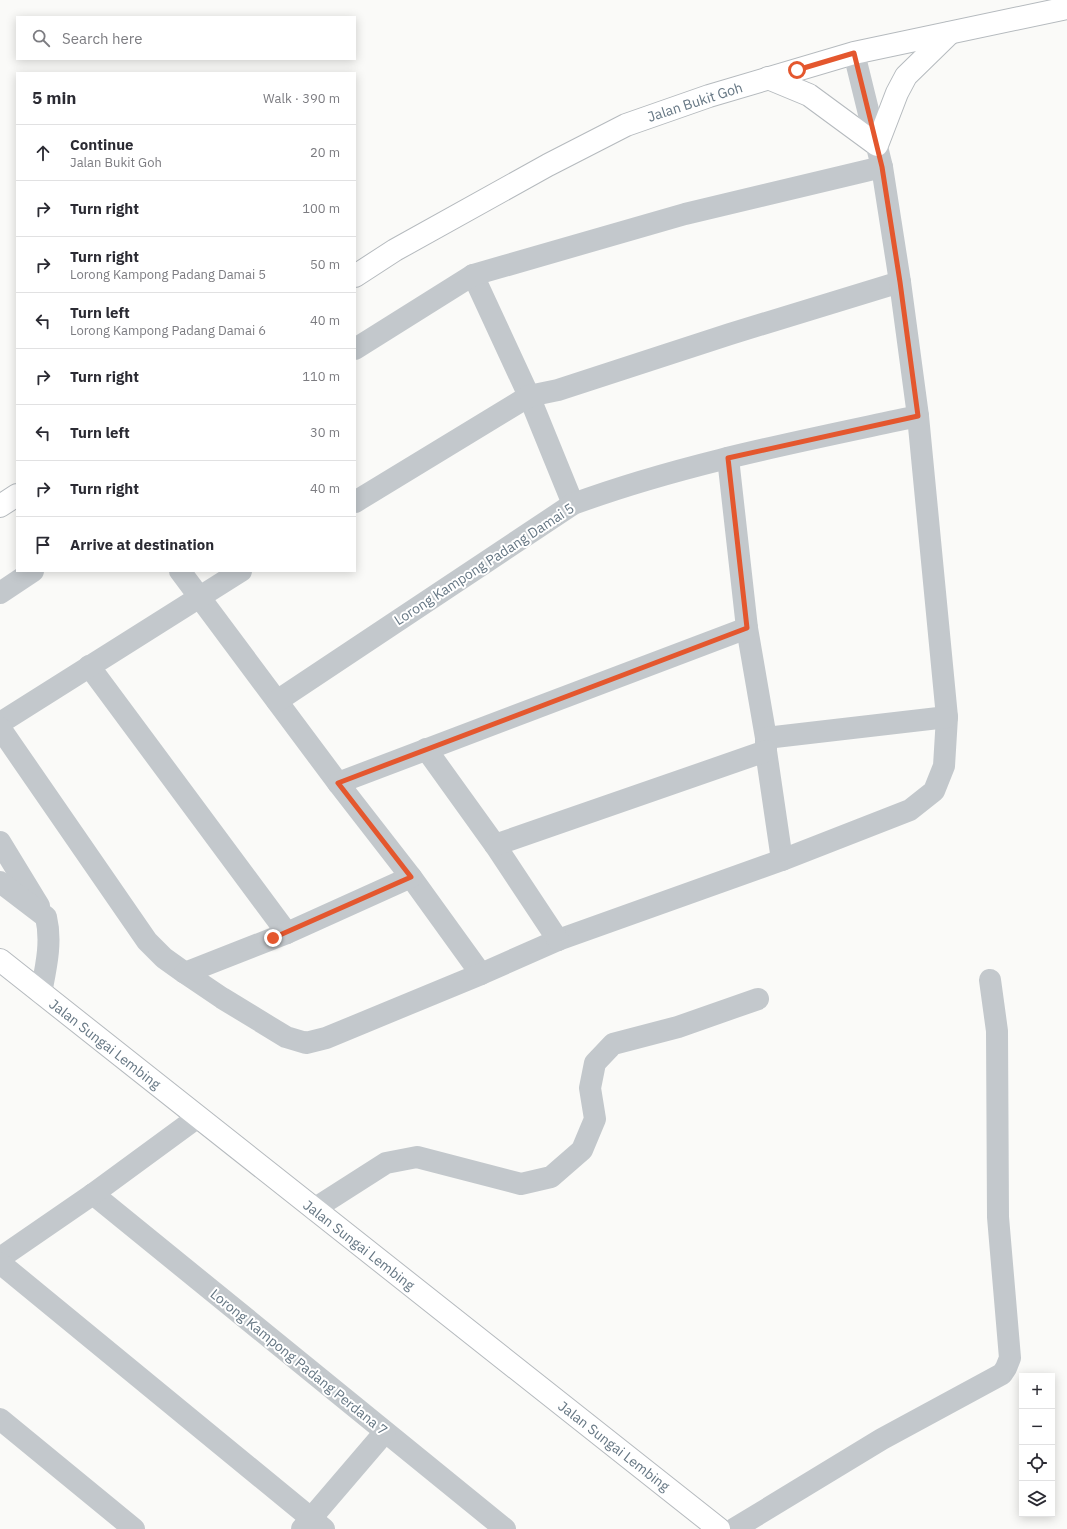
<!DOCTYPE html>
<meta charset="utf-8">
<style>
body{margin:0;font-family:"IBM Plex Sans",sans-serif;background:#f7f7f7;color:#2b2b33}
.controls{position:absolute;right:12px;bottom:12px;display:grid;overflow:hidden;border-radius:0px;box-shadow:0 2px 10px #0003}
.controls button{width:36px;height:36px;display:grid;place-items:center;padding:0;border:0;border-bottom:1px solid #e1e1e2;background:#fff;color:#2b2b33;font:20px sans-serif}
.stop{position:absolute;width:12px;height:12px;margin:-9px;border:3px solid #e4572e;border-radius:50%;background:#fff}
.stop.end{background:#e4572e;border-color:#fff;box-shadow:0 1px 4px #0008}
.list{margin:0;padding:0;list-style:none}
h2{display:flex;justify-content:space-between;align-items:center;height:52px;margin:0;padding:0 16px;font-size:17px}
h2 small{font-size:13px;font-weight:400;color:#7c7c81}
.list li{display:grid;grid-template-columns:26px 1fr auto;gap:12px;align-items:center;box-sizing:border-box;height:56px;padding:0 16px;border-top:1px solid #e1e1e2}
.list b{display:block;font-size:15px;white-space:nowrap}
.list p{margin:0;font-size:13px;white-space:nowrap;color:#7c7c81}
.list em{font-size:13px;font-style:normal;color:#7c7c81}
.icon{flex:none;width:22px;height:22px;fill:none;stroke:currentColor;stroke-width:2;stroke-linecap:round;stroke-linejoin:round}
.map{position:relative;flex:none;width:1067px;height:1529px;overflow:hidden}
.search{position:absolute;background:#fff;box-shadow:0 2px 10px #0003;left:16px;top:16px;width:340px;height:44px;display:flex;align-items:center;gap:10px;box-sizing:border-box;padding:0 14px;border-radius:0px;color:#7c7c81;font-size:15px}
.panel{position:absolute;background:#fff;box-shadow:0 2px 10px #0003;left:16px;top:72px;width:340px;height:500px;border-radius:0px}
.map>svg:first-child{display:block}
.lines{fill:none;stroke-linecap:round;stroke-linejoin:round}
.major-casing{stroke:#b5babe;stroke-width:24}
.minor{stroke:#c3c8cc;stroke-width:22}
.major{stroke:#fff;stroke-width:22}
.route{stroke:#e4572e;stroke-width:5}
.labels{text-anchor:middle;stroke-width:4;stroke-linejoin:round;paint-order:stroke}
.street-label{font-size:14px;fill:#657683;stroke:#fff}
</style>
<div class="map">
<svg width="1067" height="1529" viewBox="0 0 1067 1529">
<rect width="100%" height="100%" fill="#fafaf8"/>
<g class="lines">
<!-- major casing -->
<g class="major-casing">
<g id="major">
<path d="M768,78L809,95L877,145L897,93L906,76L950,33"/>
<path d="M355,276L395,250L548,165L626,125L709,96L854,53L1067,8"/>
<path d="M0,506L17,495"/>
<path d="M0,960L719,1529"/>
</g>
</g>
<!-- minor -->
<g class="minor">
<path d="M473,275L529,396L573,504"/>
<path d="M355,349L473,275L685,214L882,167"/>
<path d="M728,458L747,628L766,738V751L782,860"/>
<path d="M355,502L529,396L558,390L730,334L900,282"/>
<path d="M180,571L338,783L411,877L481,974"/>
<path d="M0,593L33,571"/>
<path d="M89,666L287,933"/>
<path d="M277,701L573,504C685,463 802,441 918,416"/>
<path d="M0,723L241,571"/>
<path d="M0,728L147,941L164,958L185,973L222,998L286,1037L306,1043L326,1038L481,974L558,940L782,860L910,810L934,791L944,766L947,717L918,416L900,282L882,167L854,53"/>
<path d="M766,738L947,717"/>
<path d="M426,749L495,845L558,940"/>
<path d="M338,783L747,628"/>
<path d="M0,842L39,906"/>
<path d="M495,845L766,751"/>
<path d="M0,882L46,917C52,942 46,967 41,993"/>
<path d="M185,973L287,933L411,877"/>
<path d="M93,1194L505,1529"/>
<path d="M314,1209L386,1163L417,1157L521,1184L551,1177L582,1150L595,1119L590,1088L595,1063L613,1044L678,1027L758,999"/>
<path d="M0,1258L93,1194L198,1117"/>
<path d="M0,1263L324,1529"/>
<path d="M0,1419L134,1529"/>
<path d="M302,1529L385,1432"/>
<path d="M734,1529L882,1439L1002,1374L1006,1368L1010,1358L998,1217L997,1031L990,980"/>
</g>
<!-- major -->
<use href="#major" class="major"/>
</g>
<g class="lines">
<!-- route -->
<path class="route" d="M273,938L411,877L338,783L747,628L728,458L918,416L900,282L882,167L854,53L797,70"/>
</g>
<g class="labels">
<!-- street labels -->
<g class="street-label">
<text transform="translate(695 102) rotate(-18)" y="5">Jalan Bukit Goh</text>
<text transform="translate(484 564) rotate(-33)" y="5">Lorong Kampong Padang Damai 5</text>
<text transform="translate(105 1044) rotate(38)" y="5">Jalan Sungai Lembing</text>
<text transform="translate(359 1245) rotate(38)" y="5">Jalan Sungai Lembing</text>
<text transform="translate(299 1362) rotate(39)" y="5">Lorong Kampong Padang Perdana 7</text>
<text transform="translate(614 1446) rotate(38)" y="5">Jalan Sungai Lembing</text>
</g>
</g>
</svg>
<div class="controls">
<button>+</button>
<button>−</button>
<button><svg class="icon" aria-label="locate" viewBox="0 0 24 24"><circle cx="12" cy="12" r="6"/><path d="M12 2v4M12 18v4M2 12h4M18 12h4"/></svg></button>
<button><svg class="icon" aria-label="layers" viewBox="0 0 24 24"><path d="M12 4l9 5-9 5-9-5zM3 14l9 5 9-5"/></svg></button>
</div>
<div class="stop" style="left:797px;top:70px"></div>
<div class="stop end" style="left:273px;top:938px"></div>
<div class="search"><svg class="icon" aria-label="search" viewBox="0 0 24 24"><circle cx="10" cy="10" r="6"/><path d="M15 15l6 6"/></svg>Search here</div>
<section class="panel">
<h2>5 min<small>Walk · 390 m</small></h2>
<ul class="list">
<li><svg class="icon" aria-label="ahead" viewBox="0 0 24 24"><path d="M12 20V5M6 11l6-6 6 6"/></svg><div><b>Continue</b><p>Jalan Bukit Goh</p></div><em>20 m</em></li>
<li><svg class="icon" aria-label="right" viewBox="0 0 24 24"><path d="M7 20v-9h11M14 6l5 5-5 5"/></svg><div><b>Turn right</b></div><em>100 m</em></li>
<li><svg class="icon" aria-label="right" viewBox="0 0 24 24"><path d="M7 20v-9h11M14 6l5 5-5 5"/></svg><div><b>Turn right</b><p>Lorong Kampong Padang Damai 5</p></div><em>50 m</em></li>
<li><svg class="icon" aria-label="left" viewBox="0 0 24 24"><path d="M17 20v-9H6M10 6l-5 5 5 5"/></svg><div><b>Turn left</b><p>Lorong Kampong Padang Damai 6</p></div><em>40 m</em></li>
<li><svg class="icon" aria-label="right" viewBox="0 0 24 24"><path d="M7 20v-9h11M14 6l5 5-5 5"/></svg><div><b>Turn right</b></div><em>110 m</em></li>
<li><svg class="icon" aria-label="left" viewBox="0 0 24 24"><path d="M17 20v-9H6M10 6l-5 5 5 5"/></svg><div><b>Turn left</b></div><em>30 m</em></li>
<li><svg class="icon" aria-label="right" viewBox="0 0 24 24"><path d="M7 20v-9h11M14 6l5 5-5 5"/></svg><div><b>Turn right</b></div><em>40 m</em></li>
<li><svg class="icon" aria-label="arrive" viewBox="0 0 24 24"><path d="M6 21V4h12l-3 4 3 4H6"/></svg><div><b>Arrive at destination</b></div></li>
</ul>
</section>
</div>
